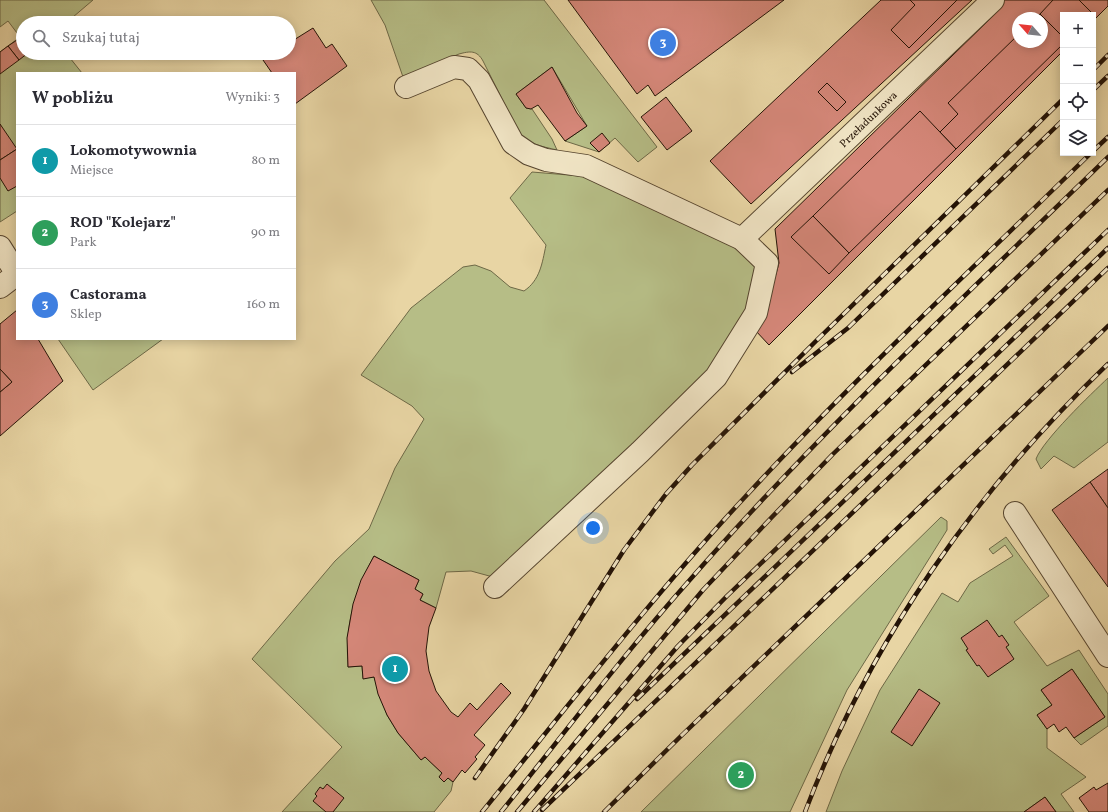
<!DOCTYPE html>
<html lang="pl">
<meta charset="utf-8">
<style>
body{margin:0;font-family:Vollkorn,serif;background:#f2f2f3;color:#2b2b33}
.controls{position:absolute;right:12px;top:12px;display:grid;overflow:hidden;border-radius:0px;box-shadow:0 2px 10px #0003}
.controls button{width:36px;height:36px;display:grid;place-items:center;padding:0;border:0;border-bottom:1px solid #e1e1e2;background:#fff;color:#2b2b33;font:20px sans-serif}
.compass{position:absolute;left:1012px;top:12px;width:36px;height:36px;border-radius:50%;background:#fff;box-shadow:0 2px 10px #0003;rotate:297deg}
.you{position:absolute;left:593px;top:528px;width:14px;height:14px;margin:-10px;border:3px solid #fff;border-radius:50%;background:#1a73e8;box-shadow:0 0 0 6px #1a73e833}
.badge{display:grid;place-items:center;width:26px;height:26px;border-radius:50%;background:#8f2418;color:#fff;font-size:13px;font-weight:700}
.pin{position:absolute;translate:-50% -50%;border:2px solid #fff;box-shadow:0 1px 4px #0006}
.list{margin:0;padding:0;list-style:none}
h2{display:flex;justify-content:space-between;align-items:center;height:52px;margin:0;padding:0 16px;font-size:17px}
h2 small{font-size:13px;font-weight:400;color:#7c7c81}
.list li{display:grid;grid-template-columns:26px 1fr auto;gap:12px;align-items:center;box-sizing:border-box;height:72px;padding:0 16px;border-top:1px solid #e1e1e2}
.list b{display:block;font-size:15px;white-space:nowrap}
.list p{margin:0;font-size:13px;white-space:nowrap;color:#7c7c81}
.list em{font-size:13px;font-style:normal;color:#7c7c81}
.icon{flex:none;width:22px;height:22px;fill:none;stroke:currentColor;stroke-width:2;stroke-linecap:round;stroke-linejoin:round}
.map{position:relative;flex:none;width:1108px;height:812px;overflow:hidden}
.search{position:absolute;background:#fff;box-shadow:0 2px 10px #0003;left:16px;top:16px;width:280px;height:44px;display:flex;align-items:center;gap:10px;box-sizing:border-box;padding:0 14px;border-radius:22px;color:#7c7c81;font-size:15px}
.panel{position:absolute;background:#fff;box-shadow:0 2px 10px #0003;left:16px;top:72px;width:280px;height:268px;border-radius:0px}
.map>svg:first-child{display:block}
.green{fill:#b6bd86;stroke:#6d6846}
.building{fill:#d58779;stroke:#241306;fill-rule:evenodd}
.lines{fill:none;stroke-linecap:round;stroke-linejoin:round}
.minor-casing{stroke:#55442e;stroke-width:24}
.minor{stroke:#f0e4c4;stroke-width:22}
.rail-casing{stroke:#241306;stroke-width:4.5}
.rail{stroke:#f0e4c4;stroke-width:3;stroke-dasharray:9;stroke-linecap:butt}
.labels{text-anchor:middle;stroke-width:3;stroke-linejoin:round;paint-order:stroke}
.street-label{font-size:11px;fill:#241306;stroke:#f0e4c4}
</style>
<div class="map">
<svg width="1108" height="812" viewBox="0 0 1108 812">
<rect width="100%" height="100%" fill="#e8d5a4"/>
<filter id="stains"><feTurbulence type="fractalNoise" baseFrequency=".005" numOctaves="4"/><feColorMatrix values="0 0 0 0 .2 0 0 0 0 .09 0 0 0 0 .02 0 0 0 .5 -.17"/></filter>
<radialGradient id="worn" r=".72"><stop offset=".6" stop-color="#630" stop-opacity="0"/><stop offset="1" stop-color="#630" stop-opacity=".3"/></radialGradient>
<!-- green -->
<g class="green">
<path d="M0,0H93L66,23H23V53H66L82,73H17V211L0,222V52L20,37L8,21L0,27Z"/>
<path d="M371,0H544L657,147L638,162L615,138L599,152L565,141L587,126L552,67L516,94L526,108L532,109L552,139L557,150C541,146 529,145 518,131L483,61C477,50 470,51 459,54L403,77L385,25Z"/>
<path d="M532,172L593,177L735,242L760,263L751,309L713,373L493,577L471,571L446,572L436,608L420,600L423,594L415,589L419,580L374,556C354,593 345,625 348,667L362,666L363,678L374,677L387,715L398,733L421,760L425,757L442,773L439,777L444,782L448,778L453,782L451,791L434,812H282L342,747L252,659L335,561L369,529L395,468L424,419L412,406L361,375L411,308L463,267L475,265L491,271L510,287L524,291C540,280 542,264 546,245L510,198Z"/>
<path d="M58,339H163L93,390Z"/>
<path d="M1108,378V442L1074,468L1054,456L1041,469L1036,459C1043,440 1091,394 1108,378Z"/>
<path d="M941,517L947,521V530L847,690L790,812H641Z"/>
<path d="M1006,537L1049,596L1014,622L1047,666L1079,650L1108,694V726L1081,745L1074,738L1105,717L1072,669L1041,690L1052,705L1037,715L1047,729V748L1086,777L1061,794L1074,812H1056L1045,797L1024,812H826L842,771L880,690L942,593L958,602L970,583L1013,556L1005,545L993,554L989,549Z"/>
</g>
<!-- building -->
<g class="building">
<path d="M568,0H784L655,96L648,85L637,94Z"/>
<path d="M881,0H972L751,204L710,161Z"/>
<path d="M910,0H957L909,48L891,30L915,5Z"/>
<path d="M1004,0H1108V6L1093,21V15H1063V51L769,345L755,330L766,310L779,263L775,229L996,13ZM1018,18H1042V42H1018Z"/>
<path d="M1053,0H1079L1094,15H1063V37L1040,14Z"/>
<path d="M1040,14L1063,37V44L956,149L940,132L958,114L948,103L1018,35V42H1042V18H1035Z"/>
<path d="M313,28L326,48L332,44L347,66L295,104V73H272L263,60L274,53H289V43Z"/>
<path d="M20,38L23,42V53H28L19,60L8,46Z"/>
<path d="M8,46L19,60L0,74V52Z"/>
<path d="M552,67L577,113L587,126L565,141L538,105L531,109L526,108L516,94Z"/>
<path d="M827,83L846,102L837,111L818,92Z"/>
<path d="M666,97L692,131L667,150L641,117Z"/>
<path d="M920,111L956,149L849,253L813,216Z"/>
<path d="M0,124L17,149L0,160Z"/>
<path d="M602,133L610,143L599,152L590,143Z"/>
<path d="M17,149V186L8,191L0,178V160Z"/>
<path d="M813,216L849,253L829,274L791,237Z"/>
<path d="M17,310V339H38L63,381L0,436V392L12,382L0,369V324Z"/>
<path d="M0,369L12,382L0,392Z"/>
<path d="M1108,469V508L1090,482Z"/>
<path d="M1090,482L1108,508V587L1052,510Z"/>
<path d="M374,556L419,580L415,589L423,594L420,600L436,608L429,627L426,651L429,671L436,691L451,712L458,717L470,703L477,710L501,683L511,693L474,735L485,745L475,757L477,759L465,773L462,770L453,782L448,778L444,782L439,777L442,773L425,757L421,760L398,733L387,715L378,694L374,677L363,679L362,666L348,667L347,638L353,604L361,580Z"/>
<path d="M987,620L999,637L1002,635L1009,645L1006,647L1014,659L988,677L979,665L977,666L966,650L968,649L961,638Z"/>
<path d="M1072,669L1105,717L1074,738L1066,727L1059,732L1054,724L1047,729L1037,715L1052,705L1041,690Z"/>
<path d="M919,689L940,703L912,746L891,732Z"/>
<path d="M1108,783V812H1089L1079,798L1094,787L1096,790Z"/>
<path d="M327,784L344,798L333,812H326L313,801L317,796L315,794L320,787L323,789Z"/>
<path d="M1045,797L1056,812H1024Z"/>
</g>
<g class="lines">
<!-- minor casing -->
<g class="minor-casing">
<g id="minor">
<path d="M406,87L454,67L468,69L479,80L513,143L529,154L546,160L586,166L742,239L767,263L756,313L716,377L640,452L495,587"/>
<path d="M742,239L993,0"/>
<path d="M0,247L17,274"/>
<path d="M0,287L17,274"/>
<path d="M1015,513L1108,656"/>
</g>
</g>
<!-- minor -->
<use href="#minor" class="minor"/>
<!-- rail casing -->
<g class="rail-casing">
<g id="rail">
<path d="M1093,70L1108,55"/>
<path d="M1093,90L1108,76"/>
<path d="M1093,151L1108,137"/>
<path d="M792,372L848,328L1063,120"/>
<path d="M637,699L1108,248"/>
<path d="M475,778L524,709L624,550L666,494L692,465L816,341L1063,99"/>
<path d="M542,810L1108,268"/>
<path d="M482,812C568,706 652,597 745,497C856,377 975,266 1091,153"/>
<path d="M501,812C563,735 622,656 688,582C819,432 965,296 1108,157"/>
<path d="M517,812L703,590L772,517L833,454L1108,190"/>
<path d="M534,812L678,646L727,596L1108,230"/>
<path d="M604,812L680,737L1108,326"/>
<path d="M805,812C870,641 976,490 1108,364"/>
</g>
</g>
<!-- rail -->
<use href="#rail" class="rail"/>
</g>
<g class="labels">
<!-- street labels -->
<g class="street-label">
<text transform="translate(868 119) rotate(-44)" y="4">Przeładunkowa</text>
</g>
</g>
<rect width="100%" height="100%" filter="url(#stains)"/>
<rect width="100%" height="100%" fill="url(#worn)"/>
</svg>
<div class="controls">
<button>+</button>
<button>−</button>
<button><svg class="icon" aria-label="locate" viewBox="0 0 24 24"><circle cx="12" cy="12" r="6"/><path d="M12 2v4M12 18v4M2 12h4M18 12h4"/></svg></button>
<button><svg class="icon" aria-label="layers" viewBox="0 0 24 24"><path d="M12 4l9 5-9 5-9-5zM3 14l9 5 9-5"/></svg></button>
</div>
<svg class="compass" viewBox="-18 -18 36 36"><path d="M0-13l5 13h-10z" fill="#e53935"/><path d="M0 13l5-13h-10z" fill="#7c7c81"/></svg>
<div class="you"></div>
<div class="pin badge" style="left:395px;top:669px;background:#0f9aa8">1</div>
<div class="pin badge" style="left:741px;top:775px;background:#2e9e5b">2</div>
<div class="pin badge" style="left:663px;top:43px;background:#3f7fe0">3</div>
<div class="search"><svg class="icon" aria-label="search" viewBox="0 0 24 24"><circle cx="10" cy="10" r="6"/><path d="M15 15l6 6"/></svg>Szukaj tutaj</div>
<section class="panel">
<h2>W pobliżu<small>Wyniki: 3</small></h2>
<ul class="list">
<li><span class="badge" style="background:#0f9aa8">1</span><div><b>Lokomotywownia</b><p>Miejsce</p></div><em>80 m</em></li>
<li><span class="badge" style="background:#2e9e5b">2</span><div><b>ROD &quot;Kolejarz&quot;</b><p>Park</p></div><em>90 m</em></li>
<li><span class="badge" style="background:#3f7fe0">3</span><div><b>Castorama</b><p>Sklep</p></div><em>160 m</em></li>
</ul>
</section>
</div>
